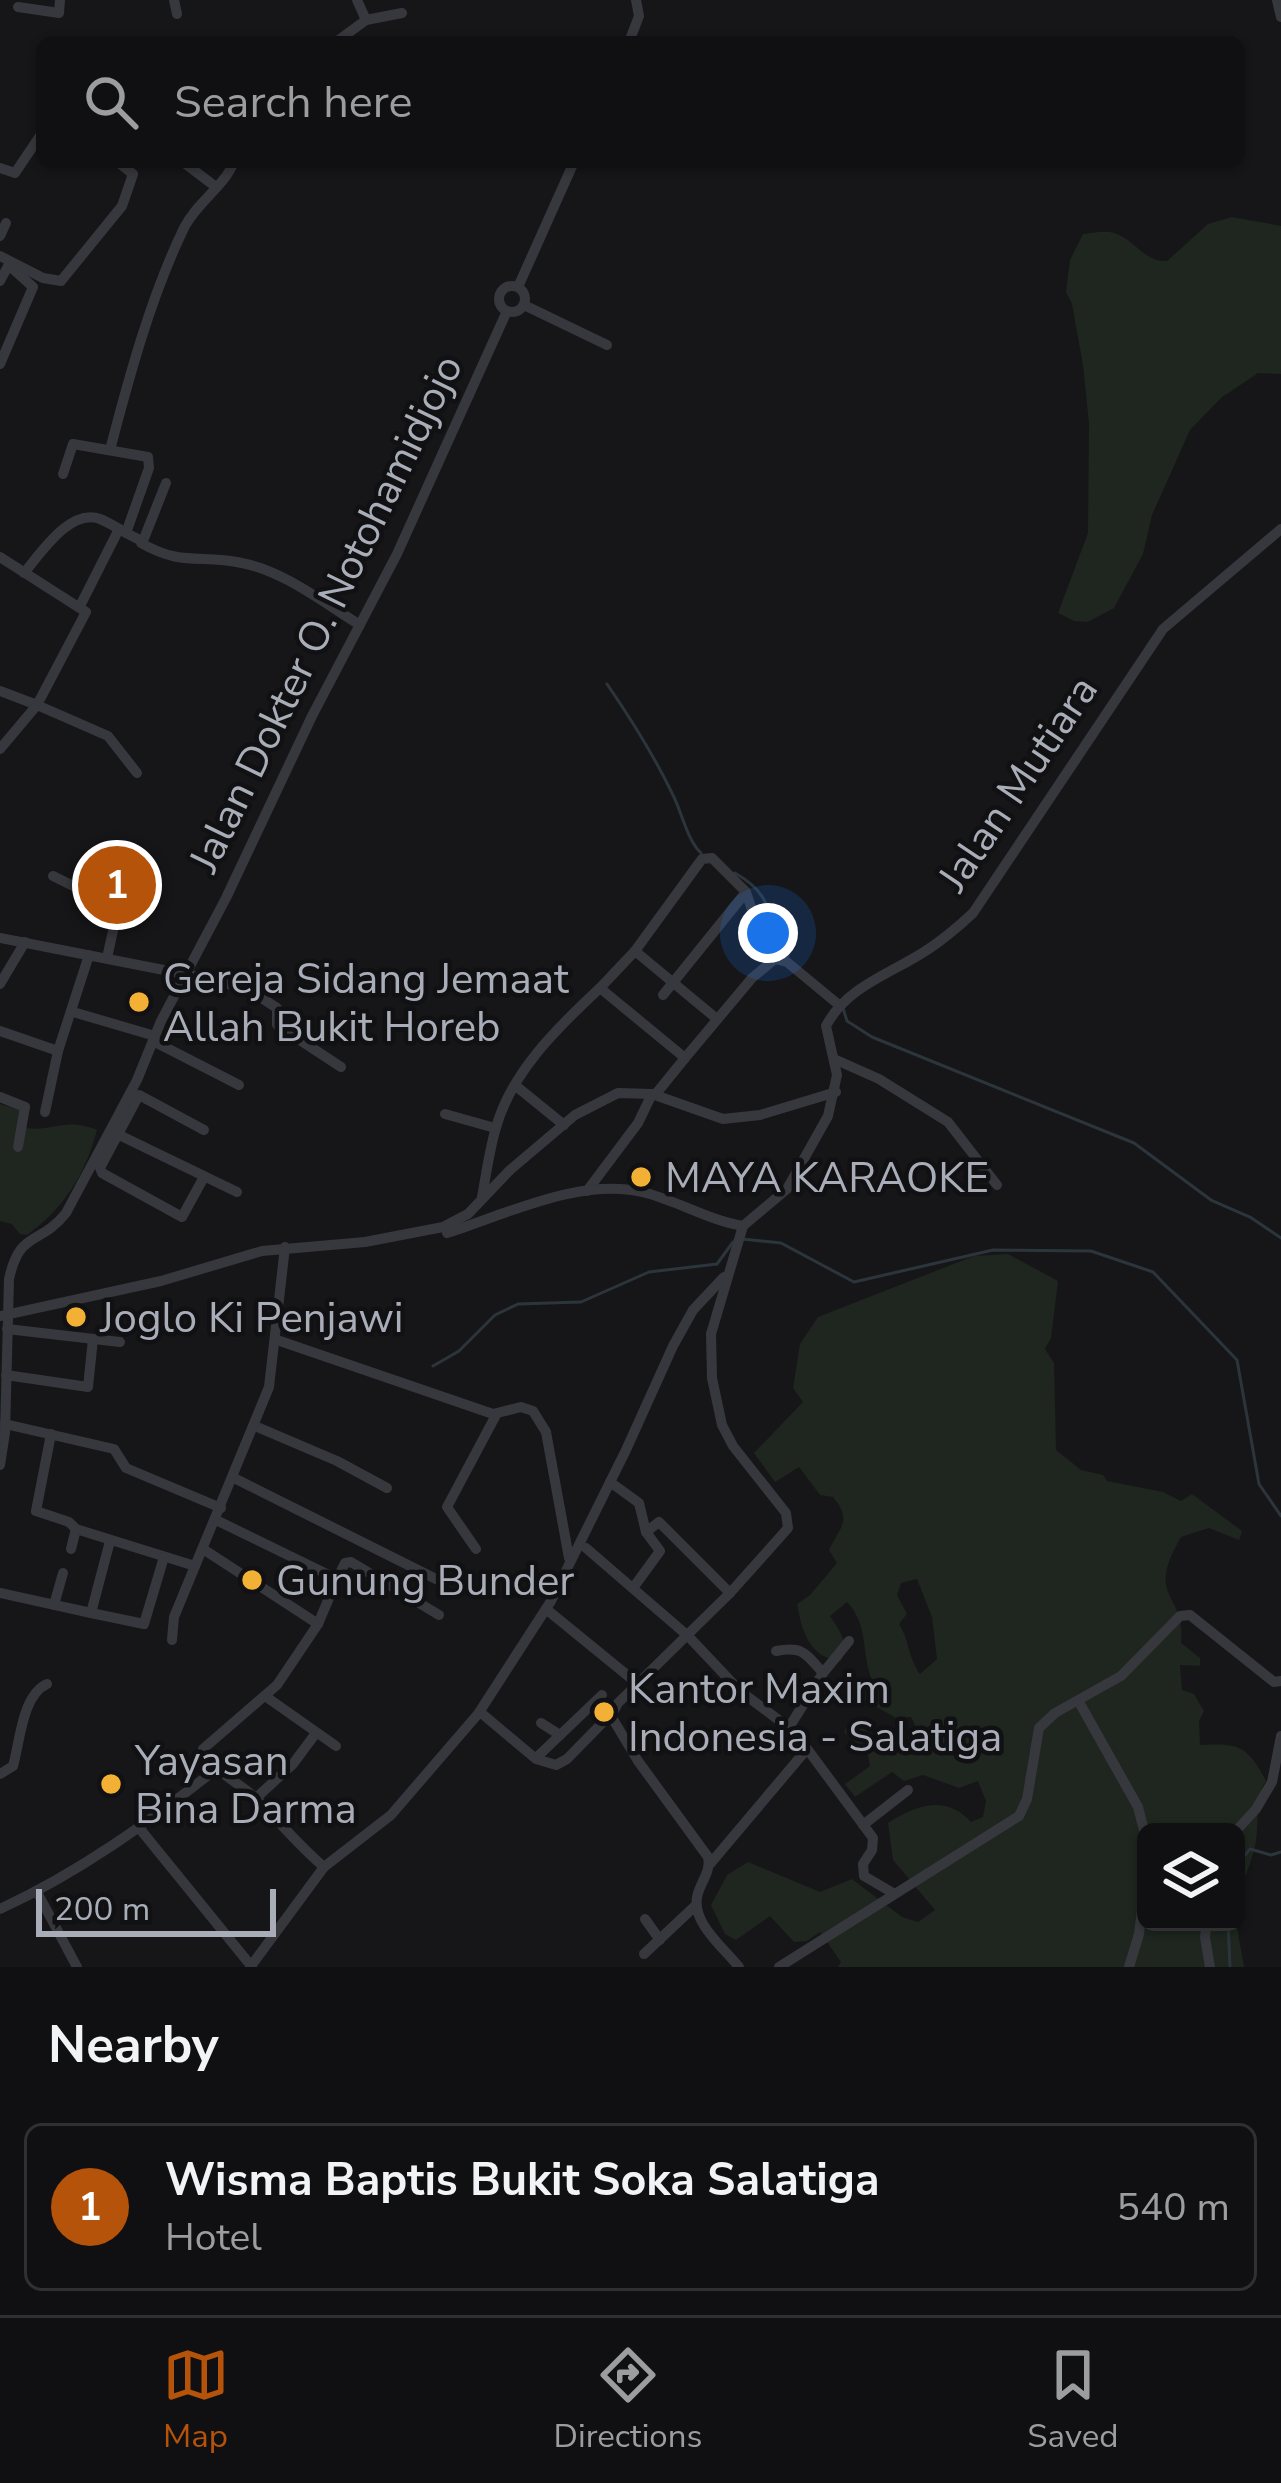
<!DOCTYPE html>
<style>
body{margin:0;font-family:"Nunito Sans",sans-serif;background:#19191b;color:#f1f3f6}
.controls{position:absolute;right:36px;bottom:36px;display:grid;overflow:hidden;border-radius:18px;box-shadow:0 3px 9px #0004}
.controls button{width:108px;height:108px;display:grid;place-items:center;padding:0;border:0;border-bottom:3px solid #303032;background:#101012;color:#f1f3f6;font:60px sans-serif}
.scale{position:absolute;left:36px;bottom:30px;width:240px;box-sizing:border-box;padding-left:12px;border:6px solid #a8adb8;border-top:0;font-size:33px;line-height:42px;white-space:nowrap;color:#a8adb8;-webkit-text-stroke:9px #111113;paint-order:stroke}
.you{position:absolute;left:768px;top:933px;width:42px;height:42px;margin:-30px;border:9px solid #fff;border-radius:50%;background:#1a73e8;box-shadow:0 0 0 18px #1a73e833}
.badge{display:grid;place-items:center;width:78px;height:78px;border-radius:50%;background:#b45309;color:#fff;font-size:39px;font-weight:700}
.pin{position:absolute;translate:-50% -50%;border:6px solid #fff;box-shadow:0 3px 12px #0006}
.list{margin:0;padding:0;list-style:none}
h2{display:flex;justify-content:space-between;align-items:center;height:156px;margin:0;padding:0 48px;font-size:51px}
h2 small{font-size:39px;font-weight:400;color:#9c9d9f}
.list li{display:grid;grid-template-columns:78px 1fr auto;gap:36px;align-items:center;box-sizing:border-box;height:168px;margin:0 24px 24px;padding:0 24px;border:3px solid #303032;border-radius:18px}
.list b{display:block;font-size:45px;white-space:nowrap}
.list p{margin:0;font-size:39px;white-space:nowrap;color:#9c9d9f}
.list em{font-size:39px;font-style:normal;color:#9c9d9f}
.icon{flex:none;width:66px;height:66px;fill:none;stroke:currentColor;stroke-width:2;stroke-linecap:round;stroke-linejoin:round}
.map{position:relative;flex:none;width:1281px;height:1967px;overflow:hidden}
.search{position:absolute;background:#101012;box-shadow:0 3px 9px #0004;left:36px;right:36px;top:36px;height:132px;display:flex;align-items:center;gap:30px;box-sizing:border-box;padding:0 42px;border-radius:18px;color:#9c9d9f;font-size:45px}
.sheet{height:348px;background:#101012}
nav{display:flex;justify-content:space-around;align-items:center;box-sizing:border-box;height:168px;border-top:3px solid #303032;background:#101012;font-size:33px;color:#9c9d9f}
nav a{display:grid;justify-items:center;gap:6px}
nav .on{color:#b45309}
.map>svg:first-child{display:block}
.green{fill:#1e261f;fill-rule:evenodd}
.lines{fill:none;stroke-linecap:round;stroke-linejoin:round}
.stream{stroke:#2c353c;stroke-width:3}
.minor{stroke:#37383d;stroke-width:10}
.poi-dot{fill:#f2b134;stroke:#111113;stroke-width:4.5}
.labels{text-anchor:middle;stroke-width:9;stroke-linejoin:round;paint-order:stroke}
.street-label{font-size:42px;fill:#a8adb8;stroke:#111113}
.poi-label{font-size:42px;fill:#a8adb8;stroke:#111113;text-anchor:start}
</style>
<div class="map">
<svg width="1281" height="1967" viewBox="0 0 1281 1967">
<rect width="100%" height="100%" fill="#161618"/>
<!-- green -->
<g class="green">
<path d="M1232,217L1281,226V374L1258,373L1221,398L1190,430L1152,515L1143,554L1114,608L1088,622L1074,621L1058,613L1088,533L1089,423L1083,365L1072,304L1066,292L1070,260L1083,234C1092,233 1105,230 1114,233C1135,239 1143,262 1167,261L1208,224Z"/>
<path d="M0,1104L23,1111L25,1128C55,1132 64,1117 97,1130C85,1175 64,1208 27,1235L20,1234L12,1224L0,1221Z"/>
<path d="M1008,1254L1058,1281L1051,1338L1045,1349L1054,1363L1056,1450L1081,1470L1103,1475L1107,1481L1163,1492L1181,1501L1192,1494L1242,1531L1239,1540L1209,1528L1181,1537C1144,1601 1186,1590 1181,1643L1200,1658V1666L1180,1665L1182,1690L1194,1694L1204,1711L1199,1721L1200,1745C1239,1743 1248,1746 1266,1781C1255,1797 1259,1821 1256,1840C1253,1863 1240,1883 1236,1907V1832H1146V1922H1236L1244,1967H838L841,1962L820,1932L807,1941L794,1942L770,1916L736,1940L725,1934L711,1905L727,1875L748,1862L820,1892L852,1879L902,1917L918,1922L935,1910L893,1860L888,1823C916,1805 946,1794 971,1822L983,1817L986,1801L978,1781L959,1788L923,1775L904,1781L892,1772L855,1797L845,1784L870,1766L868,1755L844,1732L850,1721C870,1735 893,1739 912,1755L927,1748L911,1717L896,1718L861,1698L872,1680C861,1653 869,1625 847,1602L830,1616C840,1631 850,1644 841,1661C809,1658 802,1631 797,1604L810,1595L837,1563L829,1550C841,1526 852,1520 833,1497L820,1495L799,1467L775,1482L754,1453L803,1402L793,1388L800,1344L818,1317L974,1256ZM917,1579L932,1617L937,1659L920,1674C908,1657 910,1642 899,1624L907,1614L897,1595L901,1583Z"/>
</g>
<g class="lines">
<!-- stream -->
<g class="stream">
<path d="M607,684C629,716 655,758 672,793C682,812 687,840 701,853"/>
<path d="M735,873C782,900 761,922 788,956"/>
<path d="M843,1008L847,1021L872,1037L1134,1143L1211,1200L1250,1217L1281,1238"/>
<path d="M742,1239L781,1243L854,1282L993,1250L1091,1251L1153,1272L1237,1360L1259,1484L1281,1516"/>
<path d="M433,1366L459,1351L495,1315L518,1304L581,1302L649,1272L717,1264L733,1242"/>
<path d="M1236,1878L1241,1860L1250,1849L1271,1855L1281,1852"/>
<path d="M1228,1922L1230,1967"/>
</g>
<!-- minor -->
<g class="minor">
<path d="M174,0L177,14"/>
<path d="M1277,0L1281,17"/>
<path d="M18,7L59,13L60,0"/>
<path d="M366,20L402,13"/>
<path d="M336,42L366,20L357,0"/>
<path d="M629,42L639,16L636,0"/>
<path d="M183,162L216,187"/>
<path d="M0,168L15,173L42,133"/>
<path d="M0,236L6,223"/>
<path d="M0,256L43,278L61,281L122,206L133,174L118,162"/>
<path d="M0,281L8,266"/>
<circle cx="512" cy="299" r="13"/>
<path d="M518,287L574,162"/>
<path d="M524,305L607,345"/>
<path d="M0,364L33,287L13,269"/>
<path d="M110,450C129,377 151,296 184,228C196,203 224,187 234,162"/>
<path d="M63,474L73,444L148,457L149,468L126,533"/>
<path d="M141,543C183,567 200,554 242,563C284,571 324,603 360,625"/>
<path d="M0,557L86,612L37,705L0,691"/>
<path d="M24,573C41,553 70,508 100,519C115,525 130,537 143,541L166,483"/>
<path d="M80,606L119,529"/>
<path d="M0,749L37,705L108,736L137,773"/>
<path d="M53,876L118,908L107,958"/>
<path d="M118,908L134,886"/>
<path d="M0,938L220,981L254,993L277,1008V1025L341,1067"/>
<path d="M635,951L702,859L712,858L746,892"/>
<path d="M0,984L25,942"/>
<path d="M600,988L635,951L717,1019"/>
<path d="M663,995L746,892L769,961"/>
<path d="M73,1012L155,1036"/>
<path d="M0,1031L58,1051L89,955"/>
<path d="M153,1041L239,1085"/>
<path d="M685,1058L752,978L775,959L787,962L839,1005"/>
<path d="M834,1059L879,1079L948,1122L997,1185"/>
<path d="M516,1086L564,1125"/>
<path d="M0,1097L25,1107L18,1147"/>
<path d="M45,1112L58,1051"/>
<path d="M445,1114L495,1128"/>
<path d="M113,1132L237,1192"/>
<path d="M204,1177L182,1217L102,1173L100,1168L139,1095L204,1130"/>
<path d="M587,1191L638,1123L652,1094"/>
<path d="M482,1197C486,1175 489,1153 495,1131C510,1073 558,1027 600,988L685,1058L655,1095"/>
<path d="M447,1233C507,1214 582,1176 646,1193C680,1202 708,1220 743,1226"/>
<path d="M0,1316L161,1281L262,1251L365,1242L443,1227L468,1214L510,1170L575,1115L618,1093L652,1094L723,1119L760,1115L836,1092"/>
<path d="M7,1329L120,1342"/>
<path d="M277,1340L493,1414L521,1407L533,1411L546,1432L569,1558"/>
<path d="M6,1375L88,1387L93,1339"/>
<path d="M5,1424L114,1449L126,1468L221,1508"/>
<path d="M255,1426L337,1461L387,1488"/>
<path d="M51,1434L36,1511L69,1522L76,1529L195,1566"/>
<path d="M0,1465L5,1433L9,1279C20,1229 40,1246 66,1213L137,1080L161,1021L226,898L312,716L397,554L507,311"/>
<path d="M234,1478L438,1580"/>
<path d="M610,1482L639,1503L646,1532L660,1551L633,1588"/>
<path d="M216,1520L337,1579L345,1563L351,1562L439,1615"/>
<path d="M646,1532L659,1522L730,1593"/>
<path d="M586,1548L688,1636L740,1691L780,1721L808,1750L873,1838L872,1850L863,1864L864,1876L893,1893"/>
<path d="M71,1549L76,1529"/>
<path d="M203,1549L318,1624"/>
<path d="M476,1549L447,1507L496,1415"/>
<path d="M337,1579L318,1624L277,1685L203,1749C215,1775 242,1783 261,1803C282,1825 300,1847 324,1867L391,1815L478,1714L551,1601L626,1450L673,1346L693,1310L724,1277"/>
<path d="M0,1593L91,1613L110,1541"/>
<path d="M54,1605L63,1573"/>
<path d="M546,1609L638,1684"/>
<path d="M91,1613L144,1624L164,1557"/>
<path d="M172,1640L174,1617L269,1387L285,1247"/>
<path d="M776,1651C803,1646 805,1653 823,1673L849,1641"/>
<path d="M265,1696L336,1746"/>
<path d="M1079,1702L1138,1807L1146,1838"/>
<path d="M480,1712L536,1759L556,1765L567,1759L612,1713"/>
<path d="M541,1723L560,1735"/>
<path d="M788,1729L823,1673"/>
<path d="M536,1758L602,1695"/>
<path d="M0,1774L13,1766C20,1742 22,1695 47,1684"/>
<path d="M256,1798L293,1764L316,1733"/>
<path d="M863,1825L908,1790"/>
<path d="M140,1829L252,1967"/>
<path d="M1235,1832L1256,1809L1272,1782L1281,1736"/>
<path d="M710,1864L807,1749"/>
<path d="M37,1892L77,1967"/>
<path d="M0,1909C78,1873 148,1823 216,1769"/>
<path d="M645,1919L660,1940"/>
<path d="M1207,1922L1205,1937L1210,1967"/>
<path d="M644,1954L694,1907"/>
<path d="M251,1966L324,1867"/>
<path d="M739,1967C723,1947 689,1921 698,1893C702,1880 711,1871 708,1857L638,1761L611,1716L618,1703L730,1593L788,1528L786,1513L733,1446L722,1425L712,1378L711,1334L743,1226L787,1189L828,1116L837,1075L826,1026C847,986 891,974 927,950C944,939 958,927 973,913L1163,629L1281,529"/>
<path d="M779,1967L1019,1816L1027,1799L1039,1728L1055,1713L1121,1676L1180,1616L1190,1615L1274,1682L1281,1681"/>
<path d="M1129,1967L1139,1934L1146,1876"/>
</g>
</g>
<!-- markers -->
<g class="poi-dot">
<circle cx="139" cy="1002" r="12"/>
<circle cx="641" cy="1177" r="12"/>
<circle cx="76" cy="1317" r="12"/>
<circle cx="252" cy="1580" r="12"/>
<circle cx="604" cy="1712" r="12"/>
<circle cx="111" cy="1784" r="12"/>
</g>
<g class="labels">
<!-- street labels -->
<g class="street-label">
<text transform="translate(325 613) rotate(-64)" y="15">Jalan Dokter O. Notohamidjojo</text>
<text transform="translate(1017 783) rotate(-56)" y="15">Jalan Mutiara</text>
</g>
<!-- poi labels -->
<g class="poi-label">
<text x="163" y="993">Gereja Sidang Jemaat<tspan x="163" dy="48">Allah Bukit Horeb</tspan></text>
<text x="665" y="1192">MAYA KARAOKE</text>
<text x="100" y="1332">Joglo Ki Penjawi</text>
<text x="276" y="1595">Gunung Bunder</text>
<text x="628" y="1703">Kantor Maxim<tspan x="628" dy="48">Indonesia - Salatiga</tspan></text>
<text x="135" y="1775">Yayasan<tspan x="135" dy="48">Bina Darma</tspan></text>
</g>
</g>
</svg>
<div class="controls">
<button><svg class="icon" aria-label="layers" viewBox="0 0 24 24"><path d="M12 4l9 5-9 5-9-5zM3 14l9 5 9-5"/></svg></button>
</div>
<div class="scale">200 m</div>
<div class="you"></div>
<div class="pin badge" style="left:117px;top:885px">1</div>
<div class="search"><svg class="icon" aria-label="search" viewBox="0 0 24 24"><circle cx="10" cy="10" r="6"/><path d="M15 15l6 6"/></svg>Search here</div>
</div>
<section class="sheet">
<h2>Nearby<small></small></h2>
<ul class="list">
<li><span class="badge">1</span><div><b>Wisma Baptis Bukit Soka Salatiga</b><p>Hotel</p></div><em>540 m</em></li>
</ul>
</section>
<nav>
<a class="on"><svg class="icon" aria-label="map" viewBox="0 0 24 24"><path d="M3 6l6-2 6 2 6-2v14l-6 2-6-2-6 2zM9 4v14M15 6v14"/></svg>Map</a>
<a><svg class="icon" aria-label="directions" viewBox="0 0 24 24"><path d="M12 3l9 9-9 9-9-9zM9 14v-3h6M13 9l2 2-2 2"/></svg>Directions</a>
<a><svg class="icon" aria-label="saved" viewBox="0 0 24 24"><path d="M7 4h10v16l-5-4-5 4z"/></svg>Saved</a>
</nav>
